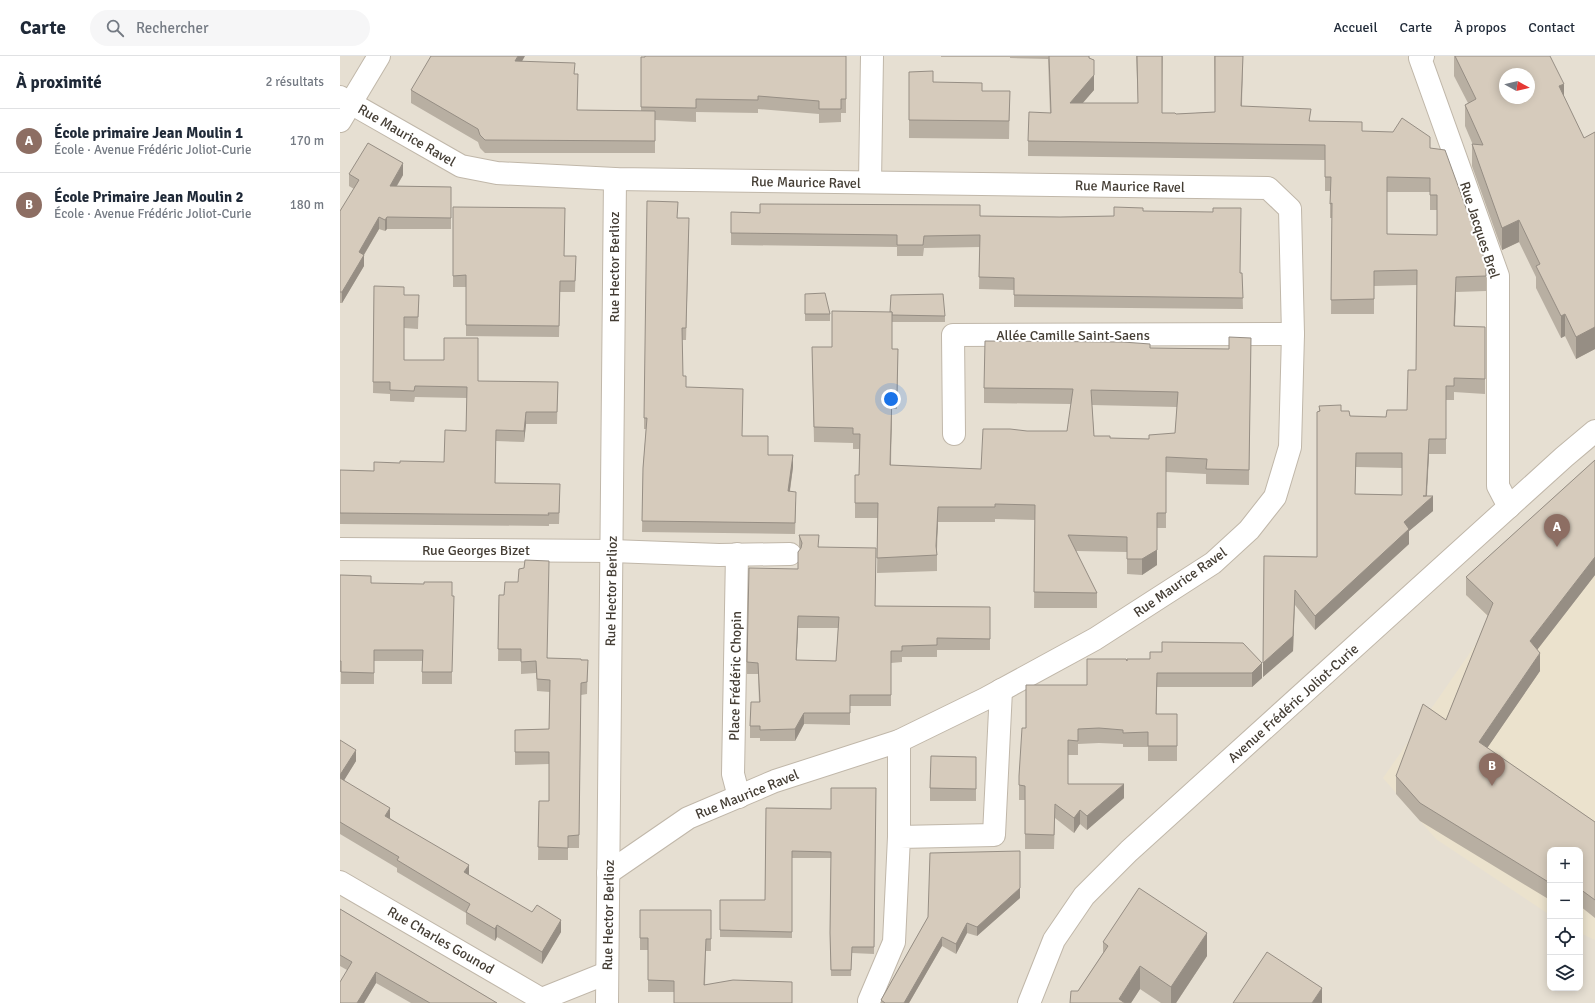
<!DOCTYPE html>
<html lang="fr">
<meta charset="utf-8">
<style>
body{margin:0;font-family:Signika,sans-serif;background:#f6f6f7;color:#1f2937}
.controls{position:absolute;right:12px;bottom:12px;display:grid;overflow:hidden;border-radius:8px;box-shadow:0 2px 10px #0003}
.controls button{width:36px;height:36px;display:grid;place-items:center;padding:0;border:0;border-bottom:1px solid #e0e1e3;background:#fff;color:#1f2937;font:20px sans-serif}
.compass{position:absolute;left:1159px;top:12px;width:36px;height:36px;border-radius:50%;background:#fff;box-shadow:0 2px 10px #0003;rotate:98deg}
.you{position:absolute;left:551px;top:343px;width:14px;height:14px;margin:-10px;border:3px solid #fff;border-radius:50%;background:#1a73e8;box-shadow:0 0 0 6px #1a73e833}
.badge{display:grid;place-items:center;width:26px;height:26px;border-radius:50%;background:#fb2d12;color:#fff;font-size:13px;font-weight:700}
.pin{position:absolute;translate:-50% -33px;filter:drop-shadow(0 1px 2px #0008)}
.pin::after{content:'';position:absolute;top:21px;width:14px;height:12px;background:inherit;clip-path:polygon(0 0,100% 0,50% 100%)}
.list{margin:0;padding:0;list-style:none}
h2{display:flex;justify-content:space-between;align-items:center;height:52px;margin:0;padding:0 16px;font-size:17px}
h2 small{font-size:13px;font-weight:400;color:#747a83}
.list li{display:grid;grid-template-columns:26px 1fr auto;gap:12px;align-items:center;box-sizing:border-box;height:64px;padding:0 16px;border-top:1px solid #e0e1e3}
.list b{display:block;font-size:15px;white-space:nowrap}
.list p{margin:0;font-size:13px;white-space:nowrap;color:#747a83}
.list em{font-size:13px;font-style:normal;color:#747a83}
.icon{flex:none;width:22px;height:22px;fill:none;stroke:currentColor;stroke-width:2;stroke-linecap:round;stroke-linejoin:round}
.map{position:relative;flex:none;width:1255px;height:947px;overflow:hidden}
header{display:flex;align-items:center;gap:24px;box-sizing:border-box;height:56px;padding:0 20px;background:#fff;border-bottom:1px solid #e0e1e3}
header strong{font-size:19px}
nav{display:flex;gap:22px;margin-inline-start:auto;font-size:14px}
.search{width:280px;height:36px;background:#f6f6f7;display:flex;align-items:center;gap:10px;box-sizing:border-box;padding:0 14px;border-radius:22px;color:#747a83;font-size:15px}
main{display:flex}
aside{flex:1;background:#fff}
.map>svg:first-child{display:block}
.residential{fill:#e6dfd2;fill-rule:evenodd}
.education{fill:#ebe2cd}
.lines{fill:none;stroke-linecap:round;stroke-linejoin:round}
.minor-casing{stroke:#c0b7a9;stroke-width:24}
.minor{stroke:#fff;stroke-width:22}
.wall{fill:#b8afa2;fill-rule:evenodd}
.shaded-wall{fill:#968e84}
.building{fill:#d6cbbc;stroke:#968e84;fill-rule:evenodd}
.labels{text-anchor:middle;stroke-width:4;stroke-linejoin:round;paint-order:stroke}
.street-label{font-size:14px;fill:#443d34;stroke:#fff}
</style>
<header>
<strong>Carte</strong>
<div class="search"><svg class="icon" aria-label="search" viewBox="0 0 24 24"><circle cx="10" cy="10" r="6"/><path d="M15 15l6 6"/></svg>Rechercher</div>
<nav><a>Accueil</a><a>Carte</a><a>À propos</a><a>Contact</a></nav>
</header>
<main>
<aside>
<h2>À proximité<small>2 résultats</small></h2>
<ul class="list">
<li><span class="badge" style="background:#8d6e63">A</span><div><b>École primaire Jean Moulin 1</b><p>École · Avenue Frédéric Joliot-Curie</p></div><em>170 m</em></li>
<li><span class="badge" style="background:#8d6e63">B</span><div><b>École Primaire Jean Moulin 2</b><p>École · Avenue Frédéric Joliot-Curie</p></div><em>180 m</em></li>
</ul>
</aside>
<div class="map">
<svg width="1255" height="947" viewBox="0 0 1255 947">
<rect width="100%" height="100%" fill="#f2ede4"/>
<!-- residential -->
<path class="residential" d="M0,0H1255V947H0ZM1165,18H1189V42H1165ZM1210,794H1240V932H1210Z"/>
<!-- education -->
<path class="education" d="M1255,422V884L1240,877V794H1210V859L1096,783L1043,722L1152,565L1126,539Z"/>
<g class="lines">
<!-- minor casing -->
<g class="minor-casing">
<g id="minor">
<path d="M1083,0L1080,2L1158,220V430L1169,451"/>
<path d="M0,41L121,110L157,117L275,123L928,132L950,153L953,278L950,391L935,441L909,474L873,507L755,583L645,643L559,685L435,725L348,762L268,817"/>
<path d="M0,65L39,0"/>
<path d="M530,126L532,0"/>
<path d="M614,378L613,279L953,278"/>
<path d="M0,493L272,495L379,499L450,498"/>
<path d="M397,498L393,718L399,741"/>
<path d="M559,781V685"/>
<path d="M0,826L208,947"/>
<path d="M202,943L267,917"/>
<path d="M529,945L554,886L559,781L654,779L661,634"/>
<path d="M267,947L275,123"/>
<path d="M689,947L714,884L744,840L789,795L1224,401L1255,375"/>
</g>
</g>
<!-- minor -->
<use href="#minor" class="minor"/>
</g>
<!-- wall -->
<g class="wall">
<path d="M506,0V57H501V66L479,67V58L418,53V57L356,56V66L315,64V97H145L140,92L138,86L71,47V34L182,5L235,18L237,54L301,55V1Z"/>
<path d="M601,0H749L754,34L742,47H798L796,0H823L822,57L836,58L875,56L874,0H903L902,50L971,65L1022,75L1090,92L1146,207V235L1116,236L1115,270L1145,271V338L1114,336V344H1106V398H1089L1087,440L1093,455L1069,475V488L975,574L955,549L953,595L923,621L924,500L977,501L979,350L1001,355L1010,360L1046,361L1067,354L1076,314L1077,229L1034,230V258H991L992,162H990V135H985V104L688,100V85L710,57L708,3L670,2V1H601ZM1047,136H1090V154H1097V179L1047,178ZM1016,411L1062,412V439L1015,438Z"/>
<path d="M1114,0H1210L1224,41L1244,82L1255,76V293L1236,303L1225,280L1221,282L1196,232V221L1179,186L1162,194L1132,110V88L1133,89L1125,70V49L1128,47L1114,20Z"/>
<path d="M569,16L593,26L642,35H670L669,83L569,82Z"/>
<path d="M9,118L63,119L57,130L111,131V173H47L45,175L39,173L24,199V210L2,247H0V155L14,133L9,130Z"/>
<path d="M113,151L225,200H236L235,236H220L219,281L126,280V231H113Z"/>
<path d="M803,155L900,217H902L903,253L674,251V234L639,233L640,191L584,192L583,200H557V191L391,189V156L420,157L720,161L774,160Z"/>
<path d="M338,162L349,174L346,284H342L343,320L346,331L402,380L428,399L453,411L450,435L456,447L455,478L302,476L303,412L306,373H304V362Z"/>
<path d="M34,230L64,239H79L78,273L64,272V304L138,325L218,326L217,368H186L184,386L156,385L155,427L220,439L219,468H209V470L0,468V414L34,415L60,407L104,406L126,375L127,342L75,341L74,346L50,345V338L33,337Z"/>
<path d="M465,238L490,258V265H465Z"/>
<path d="M492,255L605,260V266H552V293H558L557,353H552L551,409L641,413L687,375H727L731,348L644,347V332L810,292L889,293L911,282L909,429L866,428V418L826,416V472H817V509L802,519L787,518V496L736,495L757,537V552H694L695,464L655,463V466H598L597,494V515L537,517L538,462H515V419H519L520,393H513V387L474,386L472,291H492ZM752,349L837,351L835,377L809,383L770,382L754,380Z"/>
<path d="M1255,404V519L1197,594L1200,615L1147,692L1255,766V862L1240,850V794H1210V844L1080,765L1056,738V720L1106,664L1148,560L1126,539V521Z"/>
<path d="M459,479L479,491L535,550L650,551V594H597V601H562V606L551,607V650H510V669L464,668L455,685H420V682H410V670L419,646L418,618H407V606L458,513L460,493L459,490ZM458,572H498L496,605L456,604Z"/>
<path d="M0,519L31,527L112,540V628H82V605H34V628H1V616H0Z"/>
<path d="M159,539L208,602L248,604L247,638L241,639L239,792H228V804H198L199,745H209V708L175,709V674L209,673L210,636L197,635L196,617L181,618V605H158Z"/>
<path d="M903,587L922,622L912,631H817L816,658H837V705H808V691H783V688L759,687L738,688V699H728V728L784,742L747,774L740,768L734,777L715,762L714,793H685V744H679V720L686,672L747,629L787,605L810,603L822,596Z"/>
<path d="M0,684L16,705L4,724L50,762L129,819L221,876L202,908L157,881L155,885L126,868V857L57,816V812L0,778Z"/>
<path d="M636,701V745H590V732Z"/>
<path d="M536,732L534,898L512,897L511,920H491L490,883L491,802H452V882L380,881V844H425L426,752L491,753Z"/>
<path d="M680,842L637,880L627,877L616,898L602,890L569,947H541V944L588,861Z"/>
<path d="M0,853L157,947H71L36,927L24,947H0L7,914L0,910Z"/>
<path d="M300,854H371V895H366L365,929L334,936H308V894H300Z"/>
<path d="M763,886L867,900L836,947H821L800,933L791,947H730L763,897Z"/>
</g>
<!-- shaded-wall -->
<g class="shaded-wall">
<path d="M178,0H185L175,18V5Z"/>
<path d="M903,0L901,64V50Z"/>
<path d="M754,19V34L730,62V47Z"/>
<path d="M1224,28V50L1219,30Z"/>
<path d="M63,107V119L50,141V130Z"/>
<path d="M39,161V173L19,207V196Z"/>
<path d="M47,161V173L45,175V164Z"/>
<path d="M1179,164V186L1162,194V172Z"/>
<path d="M24,199V210L2,247V236Z"/>
<path d="M1116,221V236L1114,284V270Z"/>
<path d="M1225,258V280L1221,282V260Z"/>
<path d="M1255,271V293L1236,303V281Z"/>
<path d="M552,338V353L550,424V409Z"/>
<path d="M186,356V368L184,386V375Z"/>
<path d="M1089,383V398L1086,446L1093,440V455L1069,475V488L975,574V560L1064,466Z"/>
<path d="M453,399V411L448,447V435Z"/>
<path d="M598,451V466L596,499V490Z"/>
<path d="M817,457V509L802,519V503Z"/>
<path d="M1255,501V519L1190,603V585Z"/>
<path d="M955,534L953,595L923,621V607Z"/>
<path d="M458,560V572L456,615V604Z"/>
<path d="M1200,597V615L1139,704V686Z"/>
<path d="M922,607V622L912,631V617Z"/>
<path d="M817,617V631L816,673V658Z"/>
<path d="M464,657V668L455,685V673Z"/>
<path d="M16,694V705L0,731V719Z"/>
<path d="M784,728V742L747,774V760Z"/>
<path d="M50,752V764L45,760Z"/>
<path d="M740,754V768L734,777V762Z"/>
<path d="M129,809V820L124,816Z"/>
<path d="M680,832V842L637,880V871Z"/>
<path d="M221,864V876L202,908V896Z"/>
<path d="M627,867V877L616,898V888Z"/>
<path d="M157,869V881L155,885V873Z"/>
<path d="M867,877V900L836,947H831V931Z"/>
<path d="M602,881V890L569,947H564Z"/>
<path d="M800,910V933L791,947H779V943Z"/>
<path d="M36,916V927L24,947H17Z"/>
<path d="M982,932V947H972Z"/>
</g>
<!-- building -->
<g class="building">
<path d="M91,0H178L175,5L235,7L234,18H238L237,54L315,55V85L145,84L140,79L138,73L71,34Z"/>
<path d="M305,0H506V43H501V53H479V45L418,40V44L356,43V52L301,51V1H305Z"/>
<path d="M709,0H749V2L754,4V19L730,47H798L797,0H822V57H835L836,58L875,56V0H903L901,50L971,53L969,65L1022,66V75L1053,76L1062,62L1090,81V92L1105,94L1146,207V220L1116,221L1114,270L1145,271V323L1114,322V330H1106V383H1089L1086,440H1083H1093L1064,466L1069,473L975,560L955,534L953,580L923,607L924,500L977,501V356L980,355L979,350L1001,349V355H1009L1010,360L1046,361L1047,354H1067L1068,314H1076L1077,214L1034,215V243L991,244L992,147L990,148L991,121H985V89L688,85L689,56L711,57ZM1047,121L1090,122V139H1097V179L1047,178ZM1016,397H1062V439L1015,438Z"/>
<path d="M1115,0H1210L1224,28L1219,30L1244,82L1255,76V271L1236,281L1225,258L1221,260L1196,210L1200,208L1179,164L1162,172L1132,88L1143,89L1125,49L1136,43ZM1165,18H1189V42H1165Z"/>
<path d="M593,15V26L642,27V35H670L669,65L569,64V16Z"/>
<path d="M28,87L63,107L50,130L111,131V162L47,161L45,164L39,161L19,196L24,199L2,236H0V155L19,124L9,118Z"/>
<path d="M307,145L338,146L337,162H349L346,272H342L343,320H346V331L403,333L402,380H428V399H453L448,435L456,436L455,467L302,465L303,412L307,362H304Z"/>
<path d="M420,148L640,149V160L720,161L774,160V151L803,152V155L873,156V152H901L900,217H902L903,242L674,239V222L639,221L640,179L584,180L583,189H557V179L391,177V156L420,157Z"/>
<path d="M113,151L225,152L224,200H236L235,225H220L219,270L126,269V219L113,220Z"/>
<path d="M34,230L64,231V239H79L78,261H64V304H104V282H138V325L218,326L217,356H186L184,375L156,374L155,427L220,428L219,457H208L209,459L0,457V414L34,415V406L60,407V405L104,406L105,374L126,375L127,331L75,330L74,335L50,334V326H33Z"/>
<path d="M485,237L490,258H465V238Z"/>
<path d="M603,238L605,260L552,259V256H550L551,239Z"/>
<path d="M492,255L552,256V293H558L557,338H552L550,409L641,413L643,373H670L687,375H727L733,333L644,332L645,285L783,286L810,288V292L889,293V281L911,282L909,414L866,413L867,403L826,401V457H817V494L802,503H787V481L728,479L757,537L694,536L695,449L655,448V451H598L596,490L597,499L537,502L538,447H515V419H519L520,378H513V372L474,371L472,291H492ZM751,334L838,336L835,377L809,379V383L770,382V380H754Z"/>
<path d="M1255,404V501L1190,585L1200,597L1139,686L1255,766V844L1240,833V794H1210V827L1080,747L1056,720L1083,648L1106,664L1153,547L1126,521Z"/>
<path d="M459,479H479L478,491L536,492L535,550L650,551V583L597,582V589L562,590V595H551V639H510V657H464L455,673L420,674V670H410L411,646H420L418,607L407,606L409,512L458,513V496L461,492L462,487ZM458,560L499,561L496,605L456,604Z"/>
<path d="M185,504L209,505L207,602L241,603V604H248L247,626L241,627L239,779L228,780V792L198,791L199,745H209V696H175V674L209,673L210,624L197,623L196,605L181,606V593H158L159,539H164L165,526H178L179,513L184,512Z"/>
<path d="M0,519L31,520V527L84,528V526H112V540H114L112,616H82L83,594H34V617L1,616V605H0Z"/>
<path d="M822,586L903,587L922,607L912,617H817L816,658H837V690H808V676L783,677V674L759,672L738,673V685L728,684V728H784L747,760L740,754L734,762L715,748L714,779L685,778V730L679,729V720L682,672H686V629H747V603H786L787,605V603H810V596H822Z"/>
<path d="M0,684L16,694L0,719Z"/>
<path d="M591,700L636,701V733L590,732Z"/>
<path d="M0,722L50,752L45,760L129,809L124,816L192,856L197,849L221,864L202,896L157,869L155,873L126,856L130,848L57,804L59,801L0,766Z"/>
<path d="M491,732H536L534,891H512L511,914H491L490,877L491,796L452,795V876L380,874V844H425L426,752L491,753Z"/>
<path d="M680,795V832L637,871L627,867L616,888L602,881L564,947H545L541,944L588,861L590,797Z"/>
<path d="M799,832L867,877L831,931L800,910L779,943L785,947H730L731,935H738L768,890L763,886Z"/>
<path d="M0,853L157,947H90L36,916L17,947H0V926L12,906L0,899Z"/>
<path d="M300,854H371V883H366L364,929L393,924L452,926V947H334V925L308,924V882H300Z"/>
<path d="M927,896L982,932L972,947H893Z"/>
</g>
<g class="labels">
<!-- street labels -->
<g class="street-label">
<text transform="translate(67 79) rotate(30)" y="5">Rue Maurice Ravel</text>
<text transform="translate(466 126) rotate(1)" y="5">Rue Maurice Ravel</text>
<text transform="translate(790 130) rotate(1)" y="5">Rue Maurice Ravel</text>
<text transform="translate(1140 174) rotate(72)" y="5">Rue Jacques Brel</text>
<text transform="translate(274 211) rotate(-90)" y="5">Rue Hector Berlioz</text>
<text x="733" y="284">Allée Camille Saint-Saens</text>
<text x="136" y="499">Rue Georges Bizet</text>
<text transform="translate(840 526) rotate(-35)" y="5">Rue Maurice Ravel</text>
<text transform="translate(271 535) rotate(-89)" y="5">Rue Hector Berlioz</text>
<text transform="translate(395 620) rotate(-89)" y="5">Place Frédéric Chopin</text>
<text transform="translate(953 647) rotate(-42)" y="5">Avenue Frédéric Joliot-Curie</text>
<text transform="translate(407 738) rotate(-22)" y="5">Rue Maurice Ravel</text>
<text transform="translate(268 859) rotate(-89)" y="5">Rue Hector Berlioz</text>
<text transform="translate(101 884) rotate(30)" y="5">Rue Charles Gounod</text>
</g>
</g>
</svg>
<div class="controls">
<button>+</button>
<button>−</button>
<button><svg class="icon" aria-label="locate" viewBox="0 0 24 24"><circle cx="12" cy="12" r="6"/><path d="M12 2v4M12 18v4M2 12h4M18 12h4"/></svg></button>
<button><svg class="icon" aria-label="layers" viewBox="0 0 24 24"><path d="M12 4l9 5-9 5-9-5zM3 14l9 5 9-5"/></svg></button>
</div>
<svg class="compass" viewBox="-18 -18 36 36"><path d="M0-13l5 13h-10z" fill="#e53935"/><path d="M0 13l5-13h-10z" fill="#747a83"/></svg>
<div class="you"></div>
<div class="pin badge" style="left:1217px;top:491px;background:#8d6e63">A</div>
<div class="pin badge" style="left:1152px;top:730px;background:#8d6e63">B</div>
</div>
</main>
